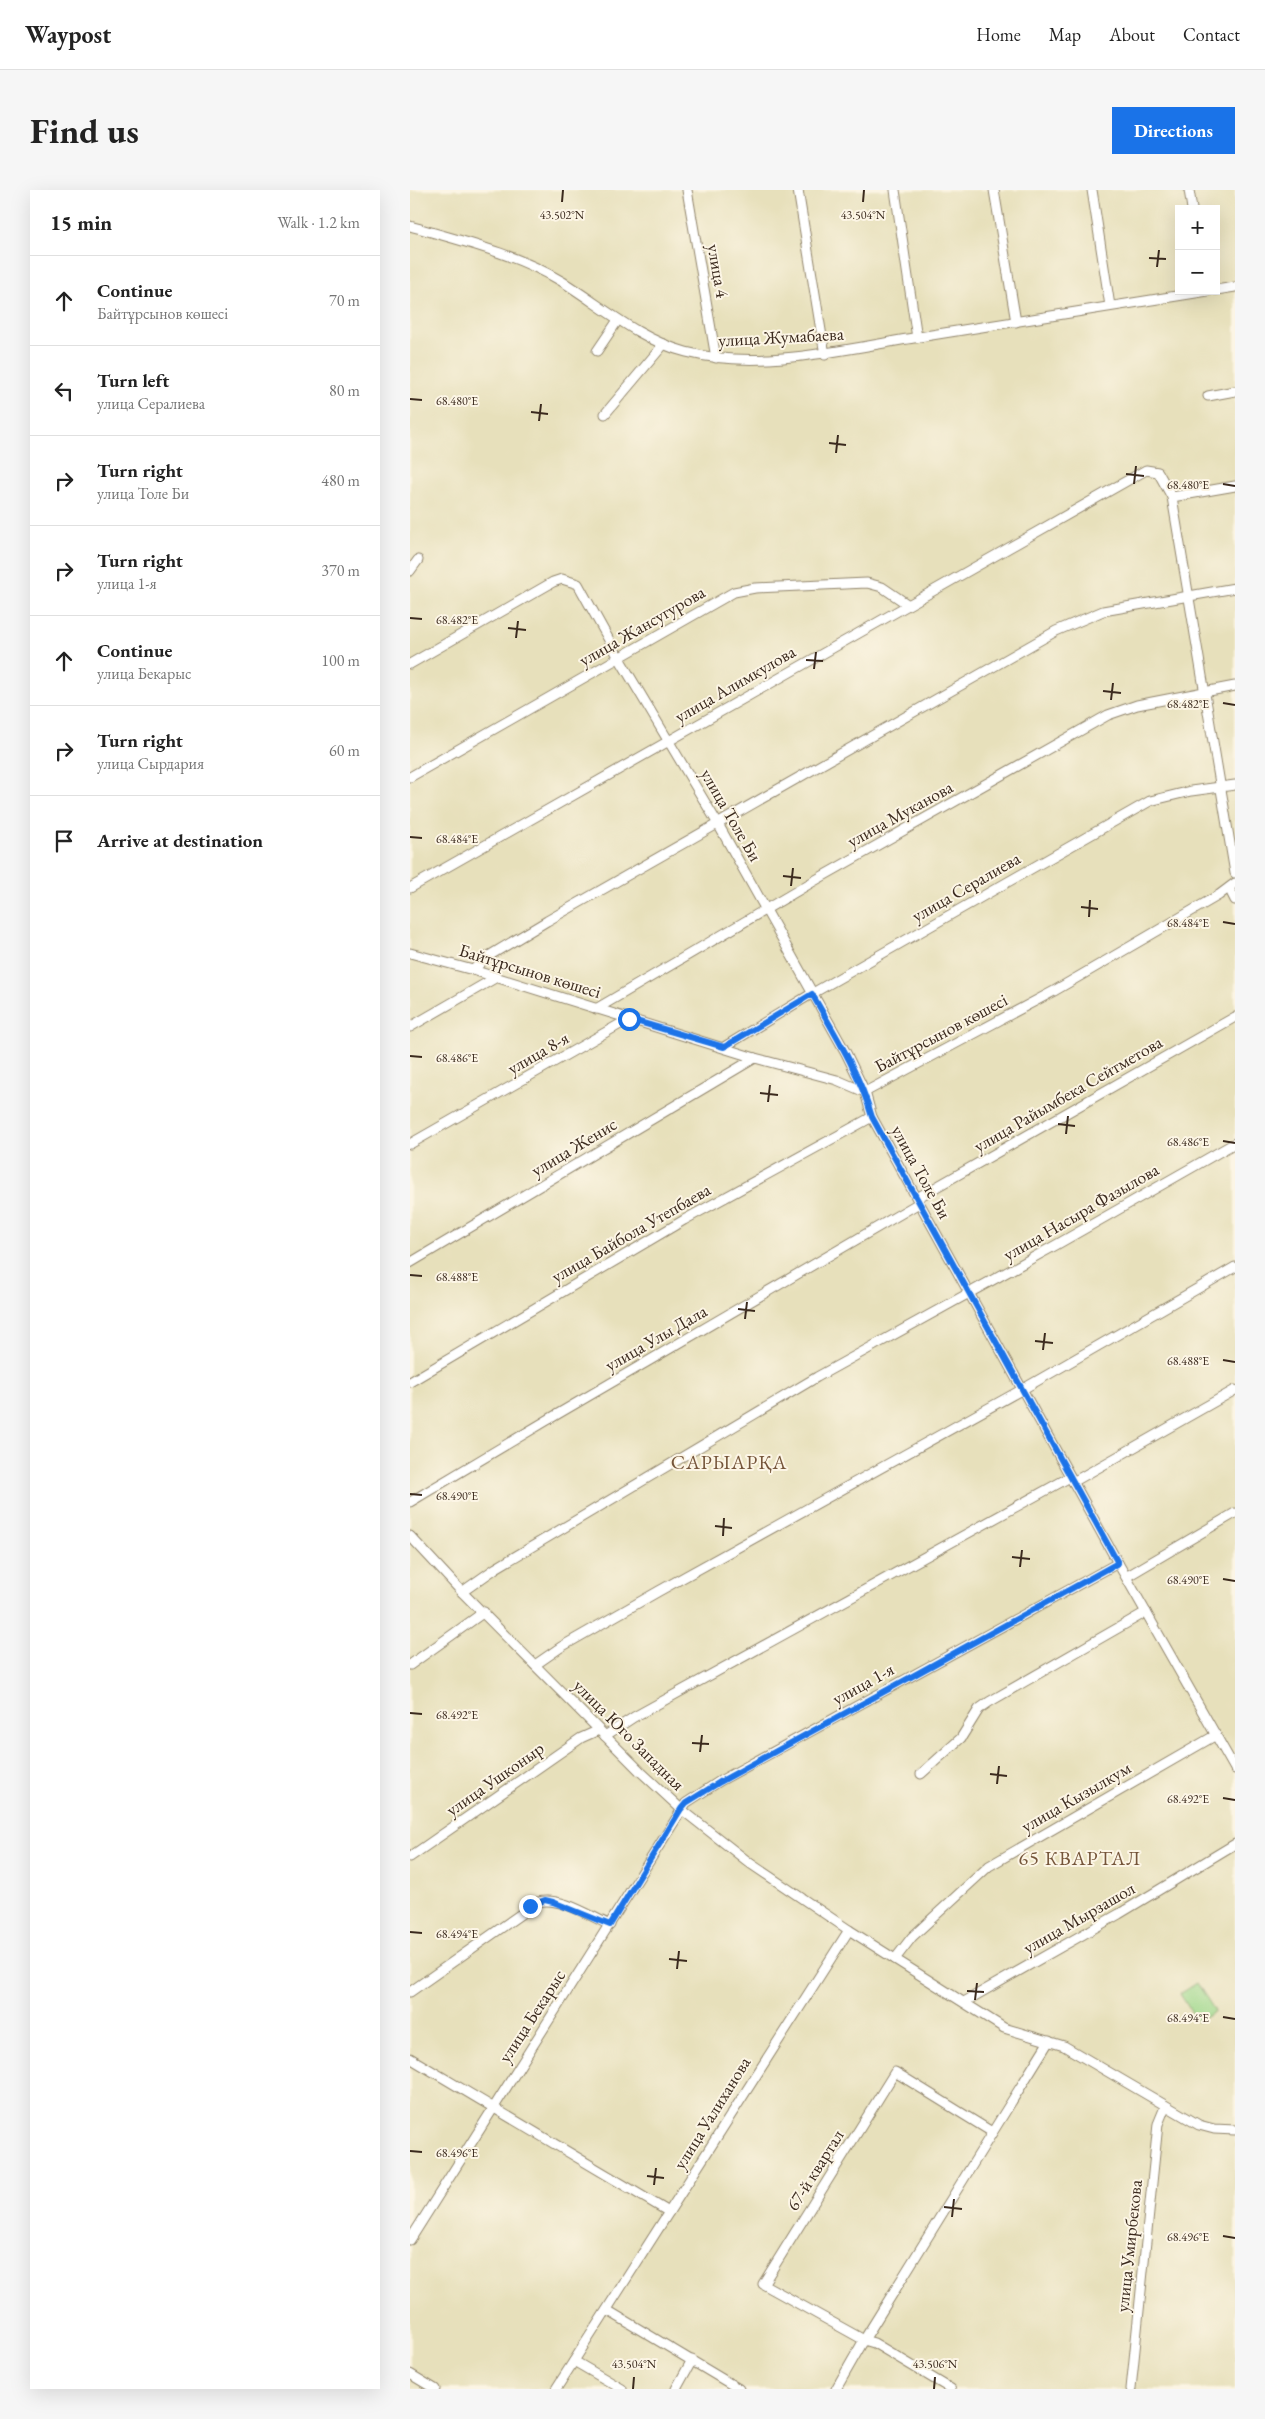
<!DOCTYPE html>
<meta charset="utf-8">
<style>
body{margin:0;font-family:"EB Garamond",serif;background:#f6f6f6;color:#222}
.controls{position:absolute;right:15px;top:15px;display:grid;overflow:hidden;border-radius:0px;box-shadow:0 5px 20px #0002}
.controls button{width:45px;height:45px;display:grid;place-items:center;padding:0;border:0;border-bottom:1px solid #e0e0e0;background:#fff;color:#222;font:25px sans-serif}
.stop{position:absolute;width:15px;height:15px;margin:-11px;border:4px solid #1a73e8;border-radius:50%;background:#fff}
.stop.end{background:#1a73e8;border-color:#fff;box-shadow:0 1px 5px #0008}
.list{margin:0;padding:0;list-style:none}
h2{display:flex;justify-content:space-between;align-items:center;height:65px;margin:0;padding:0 20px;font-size:21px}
h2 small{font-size:16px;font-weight:400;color:#767676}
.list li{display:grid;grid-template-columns:32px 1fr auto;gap:15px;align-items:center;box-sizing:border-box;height:90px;padding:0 20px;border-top:1px solid #e0e0e0}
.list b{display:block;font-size:19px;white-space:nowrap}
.list p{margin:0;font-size:16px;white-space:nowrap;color:#767676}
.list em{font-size:16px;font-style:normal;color:#767676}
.icon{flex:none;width:28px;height:28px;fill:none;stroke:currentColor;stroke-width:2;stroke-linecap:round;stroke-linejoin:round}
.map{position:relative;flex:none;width:825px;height:2199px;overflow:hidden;border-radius:0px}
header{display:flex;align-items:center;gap:30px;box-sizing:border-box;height:70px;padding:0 25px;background:#fff;border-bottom:1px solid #e0e0e0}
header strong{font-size:24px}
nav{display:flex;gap:28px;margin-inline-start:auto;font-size:18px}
.intro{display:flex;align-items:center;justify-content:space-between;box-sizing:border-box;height:120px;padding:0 30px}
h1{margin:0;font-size:35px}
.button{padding:12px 22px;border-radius:0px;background:#1a73e8;color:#fff;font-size:18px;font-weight:700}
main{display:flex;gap:30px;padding:0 30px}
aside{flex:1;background:#fff;border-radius:0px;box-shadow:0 5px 20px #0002}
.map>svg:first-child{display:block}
.green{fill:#9dd789;stroke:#6c8054}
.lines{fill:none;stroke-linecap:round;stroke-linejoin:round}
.street-casing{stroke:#91856c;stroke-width:11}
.street{stroke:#fff;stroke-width:9}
.route{stroke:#1a73e8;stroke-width:6}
.ticks{fill:none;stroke:#3b2a1e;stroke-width:2}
.labels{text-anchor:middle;stroke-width:4;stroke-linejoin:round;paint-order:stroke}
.street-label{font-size:18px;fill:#3b2a1e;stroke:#fcf5e5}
.quarter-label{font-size:20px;letter-spacing:1px;fill:#75553a;stroke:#fcf5e5}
.ticks-label{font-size:12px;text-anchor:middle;fill:#3b2a1e;stroke:#fcf5e5;stroke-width:4;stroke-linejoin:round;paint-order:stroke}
</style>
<header>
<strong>Waypost</strong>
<nav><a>Home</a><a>Map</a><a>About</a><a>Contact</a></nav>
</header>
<div class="intro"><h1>Find us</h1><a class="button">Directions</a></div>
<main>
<aside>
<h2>15 min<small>Walk · 1.2 km</small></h2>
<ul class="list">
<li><svg class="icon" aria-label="ahead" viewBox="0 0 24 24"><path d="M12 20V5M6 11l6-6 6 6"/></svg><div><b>Continue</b><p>Байтұрсынов көшесі</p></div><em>70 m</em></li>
<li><svg class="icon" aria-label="left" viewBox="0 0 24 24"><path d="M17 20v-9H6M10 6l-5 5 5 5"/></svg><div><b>Turn left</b><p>улица Сералиева</p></div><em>80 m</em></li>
<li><svg class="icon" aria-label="right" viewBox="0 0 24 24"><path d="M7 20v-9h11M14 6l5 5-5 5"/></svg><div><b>Turn right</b><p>улица Толе Би</p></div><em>480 m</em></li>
<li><svg class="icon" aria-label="right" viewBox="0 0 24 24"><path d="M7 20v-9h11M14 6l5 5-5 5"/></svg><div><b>Turn right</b><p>улица 1-я</p></div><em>370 m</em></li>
<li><svg class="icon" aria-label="ahead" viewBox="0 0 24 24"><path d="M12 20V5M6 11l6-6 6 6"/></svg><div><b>Continue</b><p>улица Бекарыс</p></div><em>100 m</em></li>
<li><svg class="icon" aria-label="right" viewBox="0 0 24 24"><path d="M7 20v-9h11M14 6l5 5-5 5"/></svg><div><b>Turn right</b><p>улица Сырдария</p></div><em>60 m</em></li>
<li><svg class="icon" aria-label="arrive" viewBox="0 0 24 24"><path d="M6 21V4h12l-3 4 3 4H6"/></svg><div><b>Arrive at destination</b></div></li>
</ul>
</aside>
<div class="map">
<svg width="825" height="2199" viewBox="0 0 825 2199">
<rect width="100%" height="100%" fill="#fcf5e5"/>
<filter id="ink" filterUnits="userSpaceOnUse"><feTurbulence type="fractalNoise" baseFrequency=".02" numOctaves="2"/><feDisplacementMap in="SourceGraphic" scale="10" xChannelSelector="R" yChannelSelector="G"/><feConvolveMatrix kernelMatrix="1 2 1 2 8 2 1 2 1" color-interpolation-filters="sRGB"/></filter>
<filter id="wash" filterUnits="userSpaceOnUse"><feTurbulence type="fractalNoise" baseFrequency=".0096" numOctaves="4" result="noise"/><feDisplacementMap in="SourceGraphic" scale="20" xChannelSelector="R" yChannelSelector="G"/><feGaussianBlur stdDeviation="1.12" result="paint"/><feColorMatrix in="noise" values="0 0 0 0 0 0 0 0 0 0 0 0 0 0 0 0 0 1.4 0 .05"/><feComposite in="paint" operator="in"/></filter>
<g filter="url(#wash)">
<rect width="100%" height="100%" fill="#e7e0bb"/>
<!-- green -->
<path class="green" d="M787,1793L805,1821L788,1832L770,1804Z"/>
</g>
<g filter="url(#ink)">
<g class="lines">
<!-- street casing -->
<g class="street-casing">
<g id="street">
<path d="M277,0L306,168"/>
<path d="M388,0L415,165"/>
<path d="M485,0L507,148"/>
<path d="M584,0L606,132"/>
<path d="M682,0L700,116"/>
<path d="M779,0L782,19"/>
<path d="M0,36C52,51 107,64 153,92C193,117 230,150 276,162C349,181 436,159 509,147C605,131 702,117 798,101"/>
<path d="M806,100L825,97"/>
<path d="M187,161L208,130"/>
<path d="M798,206L825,201"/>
<path d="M195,224L254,154"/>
<path d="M762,307L825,296"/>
<path d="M0,381L8,370"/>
<path d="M0,474L143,392L152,389L168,394L209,468L308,634L436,863L455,902L462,927L708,1373L825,1579"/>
<path d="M0,587L324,402L345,398L457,393L472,397L497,414"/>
<path d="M0,698L736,280L748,282L762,307L825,683"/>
<path d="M819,698L825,710"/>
<path d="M0,763L63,780L345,868L427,890L455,902L644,801L809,705L825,693"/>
<path d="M63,780L77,767L137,731L646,441L693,421L825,398"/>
<path d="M186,819L404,691L698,525L727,515L825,496"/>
<path d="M0,837L85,788"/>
<path d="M314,857L403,803L740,611L781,601L825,595"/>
<path d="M0,954L219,829"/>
<path d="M507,1008L825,827"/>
<path d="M0,1073L345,868"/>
<path d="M0,1192L274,1030L462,927"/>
<path d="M663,1292L825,1200"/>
<path d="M0,1312L146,1225L509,1013"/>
<path d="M0,1346L52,1402L230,1581L271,1619L341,1674L439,1740L594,1838L654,1856L789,1935L804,1939L825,1940"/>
<path d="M716,1387L825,1323"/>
<path d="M52,1402L86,1378L407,1187L646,1055L825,953"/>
<path d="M0,1475L74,1422"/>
<path d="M125,1475L151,1457L249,1401L613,1199L825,1077"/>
<path d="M195,1546L224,1527L660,1287"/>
<path d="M511,1584L551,1548L569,1519L579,1512L736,1422"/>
<path d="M0,1667L171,1548L189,1540"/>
<path d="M485,1769L502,1747L579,1676L806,1545"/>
<path d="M0,1802L128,1712C150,1706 180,1726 200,1735"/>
<path d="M554,1812L709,1724L825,1654"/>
<path d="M0,1868L259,2022"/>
<path d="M0,2050L276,1613L310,1591L708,1373"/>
<path d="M197,2120L329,2199"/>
<path d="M164,2171L212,2199"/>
<path d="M0,2184L25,2199"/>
<path d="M146,2199L439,1740"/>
<path d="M266,2199L282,2170"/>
<path d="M426,2199L454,2150L639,1851"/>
<path d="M541,2199L464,2153L454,2150L353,2094L485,1882L582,1942"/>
<path d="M721,2199L748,1934L755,1917"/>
</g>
</g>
<!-- street -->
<use href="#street" class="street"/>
</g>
</g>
<g class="lines" filter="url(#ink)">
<!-- route -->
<path class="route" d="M120,1716L135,1710L143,1712L200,1735L271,1619L276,1613L310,1592L708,1373L462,927C449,882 425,844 402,804L314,857L219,829"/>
</g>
<!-- ticks -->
<path class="ticks" d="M152,12L153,0M453,12L454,0M739,68L756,69M747,77L749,60M0,209L12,210M121,222L138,224M129,231L131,214M419,253L436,255M426,263L428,245M716,284L734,286M724,294L726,276M813,294L825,296M0,428L12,429M98,438L116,440M106,448L108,431M396,470L413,471M404,479L406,462M693,501L711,503M701,510L703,493M813,513L825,515M0,647L12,648M373,686L391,688M381,696L383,678M671,717L688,719M679,727L680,710M813,732L825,734M0,866L12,867M350,903L368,905M358,912L360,895M648,934L665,936M656,944L658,926M813,951L825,953M0,1085L12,1086M328,1119L345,1121M335,1129L337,1112M625,1151L643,1153M633,1160L635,1143M813,1170L825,1172M0,1304L12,1305M305,1336L322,1338M313,1346L314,1328M602,1367L620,1369M610,1377L612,1360M813,1389L825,1391M0,1523L12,1524M282,1553L299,1554M290,1562L292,1545M580,1584L597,1586M587,1594L589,1576M813,1608L825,1610M0,1742L12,1743M259,1769L277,1771M267,1779L269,1761M557,1801L574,1802M565,1810L567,1793M813,1827L825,1829M0,1961L12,1962M237,1986L254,1988M244,1995L246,1978M534,2017L552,2019M542,2027L544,2009M813,2046L825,2048M223,2199L224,2187M524,2199L525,2187"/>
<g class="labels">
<!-- street labels -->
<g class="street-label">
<text transform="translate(308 81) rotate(80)" y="6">улица 4</text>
<text transform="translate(371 147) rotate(-3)" y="6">улица Жумабаева</text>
<text transform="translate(232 436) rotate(-30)" y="6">улица Жансугурова</text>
<text transform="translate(325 494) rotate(-30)" y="6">улица Алимкулова</text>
<text transform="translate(490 624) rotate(-29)" y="6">улица Муканова</text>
<text transform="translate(321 625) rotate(60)" y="6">улица Толе Би</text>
<text transform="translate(556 697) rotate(-30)" y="6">улица Сералиева</text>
<text transform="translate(120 781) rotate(17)" y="6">Байтұрсынов көшесі</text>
<text transform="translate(531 843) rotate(-28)" y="6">Байтұрсынов көшесі</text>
<text transform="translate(128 863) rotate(-30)" y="6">улица 8-я</text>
<text transform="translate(658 904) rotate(-30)" y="6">улица Райымбека Сейтметова</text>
<text transform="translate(164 957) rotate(-31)" y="6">улица Женис</text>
<text transform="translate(511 982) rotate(61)" y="6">улица Толе Би</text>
<text transform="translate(671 1022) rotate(-30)" y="6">улица Насыра Фазылова</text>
<text transform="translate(221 1043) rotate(-30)" y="6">улица Байбола Утепбаева</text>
<text transform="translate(246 1148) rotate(-30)" y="6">улица Улы Дала</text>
<text transform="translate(453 1494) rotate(-29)" y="6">улица 1-я</text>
<text transform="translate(219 1545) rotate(45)" y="6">улица Юго Западная</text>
<text transform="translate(85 1589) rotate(-35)" y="6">улица Ушконыр</text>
<text transform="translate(666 1607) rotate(-30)" y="6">улица Кызылкум</text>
<text transform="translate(669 1728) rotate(-30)" y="6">улица Мырзашол</text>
<text transform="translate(122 1826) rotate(-57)" y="6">улица Бекарыс</text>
<text transform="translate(302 1923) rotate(-58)" y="6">улица Уалиханова</text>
<text transform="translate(405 1980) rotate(-58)" y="6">67-й квартал</text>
<text transform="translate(719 2056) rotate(-84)" y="6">улица Умирбекова</text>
</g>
<!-- quarter labels -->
<g class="quarter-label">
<text x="319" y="1279">САРЫАРҚА</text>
<text x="670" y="1675">65 КВАРТАЛ</text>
</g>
</g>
<g class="ticks-label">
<text x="152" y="29">43.502°N</text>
<text x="453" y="29">43.504°N</text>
<text x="47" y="215">68.480°E</text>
<text x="778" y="299">68.480°E</text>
<text x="47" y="434">68.482°E</text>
<text x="778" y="518">68.482°E</text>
<text x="47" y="653">68.484°E</text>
<text x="778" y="737">68.484°E</text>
<text x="47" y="872">68.486°E</text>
<text x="778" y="956">68.486°E</text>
<text x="47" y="1091">68.488°E</text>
<text x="778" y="1175">68.488°E</text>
<text x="47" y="1310">68.490°E</text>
<text x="778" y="1394">68.490°E</text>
<text x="47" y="1529">68.492°E</text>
<text x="778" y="1613">68.492°E</text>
<text x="47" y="1748">68.494°E</text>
<text x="778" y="1832">68.494°E</text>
<text x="47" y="1967">68.496°E</text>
<text x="778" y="2051">68.496°E</text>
<text x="224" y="2178">43.504°N</text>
<text x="525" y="2178">43.506°N</text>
</g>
</svg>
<div class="controls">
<button>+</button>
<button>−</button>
</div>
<div class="stop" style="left:219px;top:829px"></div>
<div class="stop end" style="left:120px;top:1716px"></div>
</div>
</main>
